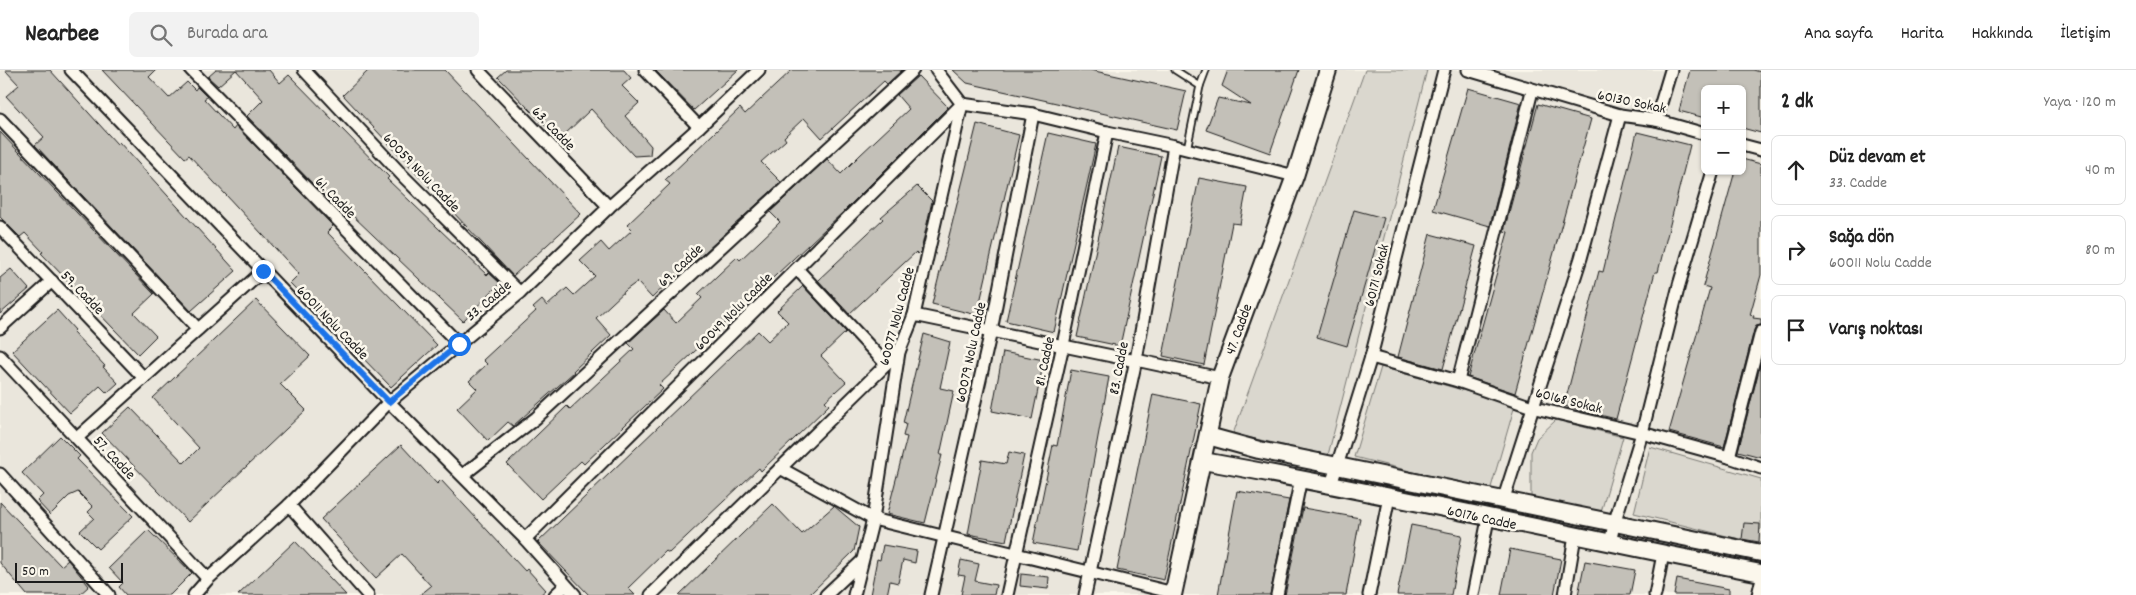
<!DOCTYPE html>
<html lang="tr">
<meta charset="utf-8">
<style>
body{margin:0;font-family:Dekko,sans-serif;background:#f2f2f2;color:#222}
.controls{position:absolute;right:15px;top:15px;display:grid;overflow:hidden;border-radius:8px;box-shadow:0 1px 4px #0004}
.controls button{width:45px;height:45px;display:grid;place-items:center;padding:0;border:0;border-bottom:1px solid #e0e0e0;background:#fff;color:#222;font:25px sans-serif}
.scale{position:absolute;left:15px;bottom:12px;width:108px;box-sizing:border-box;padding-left:5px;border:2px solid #1c1c1c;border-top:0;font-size:14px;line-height:18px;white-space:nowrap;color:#1c1c1c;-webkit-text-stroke:4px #fbf7ec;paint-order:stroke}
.stop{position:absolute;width:15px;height:15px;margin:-11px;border:4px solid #1a73e8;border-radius:50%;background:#fff}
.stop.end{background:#1a73e8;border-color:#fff;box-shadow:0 1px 5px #0008}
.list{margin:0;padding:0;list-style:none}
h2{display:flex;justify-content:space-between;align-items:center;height:65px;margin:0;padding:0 20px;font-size:21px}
h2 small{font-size:16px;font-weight:400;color:#767676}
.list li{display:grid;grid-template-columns:32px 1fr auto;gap:15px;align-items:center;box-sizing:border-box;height:70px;margin:0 10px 10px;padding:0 10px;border:1px solid #e0e0e0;border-radius:8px}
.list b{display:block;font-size:19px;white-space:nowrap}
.list p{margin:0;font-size:16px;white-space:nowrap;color:#767676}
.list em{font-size:16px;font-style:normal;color:#767676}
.icon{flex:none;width:28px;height:28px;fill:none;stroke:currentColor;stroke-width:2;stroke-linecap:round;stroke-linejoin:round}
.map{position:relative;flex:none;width:1761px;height:525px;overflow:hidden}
header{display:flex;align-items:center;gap:30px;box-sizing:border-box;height:70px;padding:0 25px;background:#fff;border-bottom:1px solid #e0e0e0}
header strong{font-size:24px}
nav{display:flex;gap:28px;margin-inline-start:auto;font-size:18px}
.search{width:350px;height:45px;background:#f2f2f2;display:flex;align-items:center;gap:12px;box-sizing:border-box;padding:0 18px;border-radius:8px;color:#767676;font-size:19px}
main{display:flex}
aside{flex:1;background:#fff}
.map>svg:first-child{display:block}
.built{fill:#eae6dc;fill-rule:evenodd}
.green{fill:#dad7ce;stroke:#7b7a75}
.building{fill:#c3c0b8;stroke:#1c1c1c}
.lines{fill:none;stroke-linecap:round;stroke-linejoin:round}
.lane-casing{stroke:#1c1c1c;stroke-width:9}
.street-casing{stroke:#1c1c1c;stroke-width:15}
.secondary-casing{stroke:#1c1c1c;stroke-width:20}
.lane{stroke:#fbf7ec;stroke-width:5.5}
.street{stroke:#fbf7ec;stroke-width:11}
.secondary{stroke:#fbf7ec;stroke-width:16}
.route{stroke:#1a73e8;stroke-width:6}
.labels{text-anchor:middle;stroke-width:5;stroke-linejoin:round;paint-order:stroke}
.street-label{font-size:15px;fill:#1c1c1c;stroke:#fbf7ec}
</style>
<header>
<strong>Nearbee</strong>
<div class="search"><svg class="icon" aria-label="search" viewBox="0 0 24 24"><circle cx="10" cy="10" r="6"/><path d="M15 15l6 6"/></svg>Burada ara</div>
<nav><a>Ana sayfa</a><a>Harita</a><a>Hakkında</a><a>İletişim</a></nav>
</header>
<main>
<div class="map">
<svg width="1761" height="525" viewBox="0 0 1761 525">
<rect width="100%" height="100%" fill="#fbf7ec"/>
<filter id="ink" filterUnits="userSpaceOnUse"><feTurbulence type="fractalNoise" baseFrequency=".02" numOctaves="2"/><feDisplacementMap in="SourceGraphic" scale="10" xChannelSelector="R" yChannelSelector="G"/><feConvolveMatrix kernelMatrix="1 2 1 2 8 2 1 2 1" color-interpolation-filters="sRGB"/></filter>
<g filter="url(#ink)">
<!-- built -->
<path class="built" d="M0,0H1761V525H0ZM1705,19H1742V101H1705Z"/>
<!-- green -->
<g class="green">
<path d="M1365,0H1427L1328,385L1233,364Z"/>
<path d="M1381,297L1515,335L1490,421L1354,387Z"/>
<path d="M1556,350L1623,367L1601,442L1531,429V382L1537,368Z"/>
<path d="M1650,377L1761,409V459L1747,471L1634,443Z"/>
</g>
<!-- building -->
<g class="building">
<path d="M5,0H50L117,74L119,72L236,201L191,241L35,75L44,67L6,26L19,15Z"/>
<path d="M102,0H156L149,7L169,28L187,12L195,20L197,17L207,27L204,29L233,60L236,56L333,156L327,162L437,275L391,317L290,213L299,204L189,85L185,88Z"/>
<path d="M216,0H236L218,16L208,7Z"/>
<path d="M236,0H269L280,13L289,5L389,107L387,109L487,205L489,203L500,213L463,251L351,144L346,148L247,46L263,30Z"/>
<path d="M369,0H445L581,144L513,206L343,25Z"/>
<path d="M506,0H624L631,8L622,16L639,33L625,46L651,76L650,85L634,86L591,39L559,70L498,7Z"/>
<path d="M655,0H738L694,40Z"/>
<path d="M792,0H902L887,14L884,11L822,68L804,48L784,67L786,70L761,92L781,112L677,208L675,206L652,228L637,212L626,220L596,248L611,265L573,301L574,302L513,356L508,352L488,371L457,338L477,319L469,311L487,294L483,290L536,241L533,238L542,230L547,236L567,218L574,225L585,215L595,206L580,191L601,172L609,181L632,160L627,155L670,114L665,110L740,38L745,44Z"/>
<path d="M953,0H1090L1186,21L1177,60L967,13Z"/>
<path d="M1228,0H1299L1270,83L1206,60L1218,28L1251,35L1222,16Z"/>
<path d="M1690,0H1753L1761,2V63L1742,58V19H1705V48L1679,41Z"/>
<path d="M918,6L948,37L842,143L659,315L663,319L584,394L581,391L541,429L507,394L567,336L570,339L634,279L628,273L664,240L676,253L702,228L698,224L737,187L740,190L780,152L770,142L827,89L841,104L860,85L909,39L897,25Z"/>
<path d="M1468,18L1521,33L1490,156L1433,140Z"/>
<path d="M1538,34L1591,49L1515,323L1468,307L1508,162L1504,161Z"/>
<path d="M977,54L1019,65L977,245L932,234Z"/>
<path d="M0,62L154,224L134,243L156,266L138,284L41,183L43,182L25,163L20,167L0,147Z"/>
<path d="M1637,62L1690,75L1658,202H1655L1616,349L1564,336L1599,201L1603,202Z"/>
<path d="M1048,63L1096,74L1054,262L1006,251Z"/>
<path d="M1118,77L1161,86L1120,276L1077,267Z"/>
<path d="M1742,89L1761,94V205L1750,245L1754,246L1753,248L1761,249V255L1756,256L1754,260L1724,377L1669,362L1710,218L1703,216L1735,101H1742Z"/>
<path d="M1199,108L1247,117L1240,154L1232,153L1204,295L1163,286Z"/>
<path d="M917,116L932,131L921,181L918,184L916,182L849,244L818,210L883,149L881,147Z"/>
<path d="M1354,140L1384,148L1347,276L1317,267Z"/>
<path d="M1430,164L1476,176L1443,299L1398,287Z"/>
<path d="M11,199L29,219L0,244V208Z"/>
<path d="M803,216L846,262L821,286L846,312L825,331L829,335L761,401L759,398L669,483L666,481L628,518L635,525H589L538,472L758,261L768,271L788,252L777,241Z"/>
<path d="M256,230L310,286L280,314L306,340L188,452L102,363L130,337L184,393L199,378L153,328Z"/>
<path d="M57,240L75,260L73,262L105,296L103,297L118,313L107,323L100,316L70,343L12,281Z"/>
<path d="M924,264L950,272L940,318L954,321L940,385H942L925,453L887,444L907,367L903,366L906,354L903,353Z"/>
<path d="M1003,282L1044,290L1032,349L992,341Z"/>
<path d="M1761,292V387L1738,381Z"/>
<path d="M1071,300L1109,307L1077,481L1033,473L1053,375L1057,376Z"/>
<path d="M1153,324L1201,334L1164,510L1117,500Z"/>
<path d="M60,366L80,386L77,389L133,446L98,479L80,461L94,448L88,442L93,437L78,422L69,426L50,445L37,431L43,425L22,403Z"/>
<path d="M401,375L437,414L441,410L525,501L527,499L546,520L540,525H420L431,516L402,484L376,508L321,449Z"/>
<path d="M1009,382L1024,385L1006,471L968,464L982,390L1006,394Z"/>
<path d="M1237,421L1289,430L1270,525H1218Z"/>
<path d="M0,432L61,496L68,490L89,516L79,525H27L0,493Z"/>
<path d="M773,434L802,464L834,436L859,457L854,481L809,525H679Z"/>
<path d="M1303,438L1360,448L1346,525H1285Z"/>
<path d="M1744,453L1760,454L1759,472L1742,469Z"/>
<path d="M1411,455L1462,465L1451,525H1397Z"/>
<path d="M148,460L192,503L170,525H126L119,517L123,513L109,498Z"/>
<path d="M295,471L346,525H238Z"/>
<path d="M883,475L917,481L915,493L903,490L898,513L890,511L887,525H870L877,489L880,490Z"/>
<path d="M1510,479L1561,489L1554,525H1501Z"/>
<path d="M961,490L979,494L975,511L996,515L994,525H961L965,506L958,505Z"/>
<path d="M1585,491L1635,500L1630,525H1578Z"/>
<path d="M1021,504L1049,507L1048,519L1020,516Z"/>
<path d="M1677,509L1729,519V525H1674Z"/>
</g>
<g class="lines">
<!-- lane casing -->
<g class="lane-casing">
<g id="lane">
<path d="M1175,0L1200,16L1187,79"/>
<path d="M1200,16L1206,0"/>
</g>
</g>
<!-- street casing -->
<g class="street-casing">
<g id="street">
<path d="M71,0L389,332L525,469L575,525"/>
<path d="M191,0L459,274"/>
<path d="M304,0L404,107L520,223"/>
<path d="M478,0L609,137"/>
<path d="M645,0L699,57"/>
<path d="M936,0L962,34L1033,44L1107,62L1174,76L1295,106"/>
<path d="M1468,0L1620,45L1656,50L1705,64"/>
<path d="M0,49L198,259"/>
<path d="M1656,50L1671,0"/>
<path d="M1742,75L1761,80"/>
<path d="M0,157L144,308"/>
<path d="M797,199L886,294"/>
<path d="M914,245L1136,291"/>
<path d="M0,258L52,211"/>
<path d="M0,286L208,509"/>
<path d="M1371,287L1458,311L1535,338L1642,363L1729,387L1761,398"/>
<path d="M1136,290L1220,308"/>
<path d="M1458,311L1532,21"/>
<path d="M77,368L263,201"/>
<path d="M1729,387L1761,262"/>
<path d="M780,398L873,449L1174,523"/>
<path d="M0,404L109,525"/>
<path d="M463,405L536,348L913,0"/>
<path d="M1331,415L1371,287L1444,0"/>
<path d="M1503,431L1581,188L1620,45"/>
<path d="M289,435L368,525"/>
<path d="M525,469L962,34"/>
<path d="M1610,474L1614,454L1642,363L1679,215L1713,101"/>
<path d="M194,525L208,509L289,435L389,332L520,223L609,137L699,57L759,0"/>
<path d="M555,525L565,516"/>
<path d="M651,525L899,282"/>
<path d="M826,525L861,492"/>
<path d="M854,525L873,449L899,282L914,245L962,34"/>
<path d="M931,525L991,261L1033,44"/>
<path d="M1007,525L1063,275L1107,62"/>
<path d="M1085,525L1136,290L1174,76"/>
<path d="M1277,525L1301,408"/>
<path d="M1369,525L1389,427"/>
<path d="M1473,525L1488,449"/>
<path d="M1565,525L1575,466"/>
<path d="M1655,525L1663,484"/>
<path d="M1758,525L1761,512"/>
</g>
</g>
<!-- secondary casing -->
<g class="secondary-casing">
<g id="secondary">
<path d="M1208,366L1259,380L1761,483"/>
<path d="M1203,391C1390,424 1575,467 1761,503"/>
<path d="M1173,525L1220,308L1295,106L1328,0"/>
</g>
</g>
<!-- lane -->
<use href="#lane" class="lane"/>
<!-- street -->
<use href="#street" class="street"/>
<!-- secondary -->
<use href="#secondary" class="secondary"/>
</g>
</g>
<g class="lines" filter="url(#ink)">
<!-- route -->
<path class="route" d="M263,201L389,332L459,274"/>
</g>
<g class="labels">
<!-- street labels -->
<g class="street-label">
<text transform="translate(1632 31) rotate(12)" y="5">60130 Sokak</text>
<text transform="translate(554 58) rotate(46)" y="5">63. Cadde</text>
<text transform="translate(422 102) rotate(46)" y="5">60059 Nolu Cadde</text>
<text transform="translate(336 127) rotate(46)" y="5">61. Cadde</text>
<text transform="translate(680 195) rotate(-43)" y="5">69. Cadde</text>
<text transform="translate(1376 205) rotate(-76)" y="5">60171 Sokak</text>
<text transform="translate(83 222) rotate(46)" y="5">59. Cadde</text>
<text transform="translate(488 230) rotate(-40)" y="5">33. Cadde</text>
<text transform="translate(733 241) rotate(-45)" y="5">60049 Nolu Cadde</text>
<text transform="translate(896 246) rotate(-75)" y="5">60077 Nolu Cadde</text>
<text transform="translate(333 252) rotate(46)" y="5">60011 Nolu Cadde</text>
<text transform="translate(1238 259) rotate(-70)" y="5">47. Cadde</text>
<text transform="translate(970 282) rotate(-78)" y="5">60079 Nolu Cadde</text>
<text transform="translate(1044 291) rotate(-78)" y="5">81. Cadde</text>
<text transform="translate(1118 298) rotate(-79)" y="5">83. Cadde</text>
<text transform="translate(1569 330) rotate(14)" y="5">60168 Sokak</text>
<text transform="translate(115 387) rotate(47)" y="5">57. Cadde</text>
<text transform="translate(1482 447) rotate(12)" y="5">60176 Cadde</text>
</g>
</g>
</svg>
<div class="controls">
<button>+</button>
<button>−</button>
</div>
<div class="scale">50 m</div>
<div class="stop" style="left:459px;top:274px"></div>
<div class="stop end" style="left:263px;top:201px"></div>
</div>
<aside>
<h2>2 dk<small>Yaya · 120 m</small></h2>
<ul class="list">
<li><svg class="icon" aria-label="ahead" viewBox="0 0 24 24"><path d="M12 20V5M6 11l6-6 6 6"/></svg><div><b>Düz devam et</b><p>33. Cadde</p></div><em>40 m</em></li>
<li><svg class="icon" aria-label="right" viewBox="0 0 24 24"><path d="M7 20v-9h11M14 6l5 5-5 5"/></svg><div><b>Sağa dön</b><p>60011 Nolu Cadde</p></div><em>80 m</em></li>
<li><svg class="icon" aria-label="arrive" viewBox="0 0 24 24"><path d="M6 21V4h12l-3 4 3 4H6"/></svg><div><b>Varış noktası</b></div></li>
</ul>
</aside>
</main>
